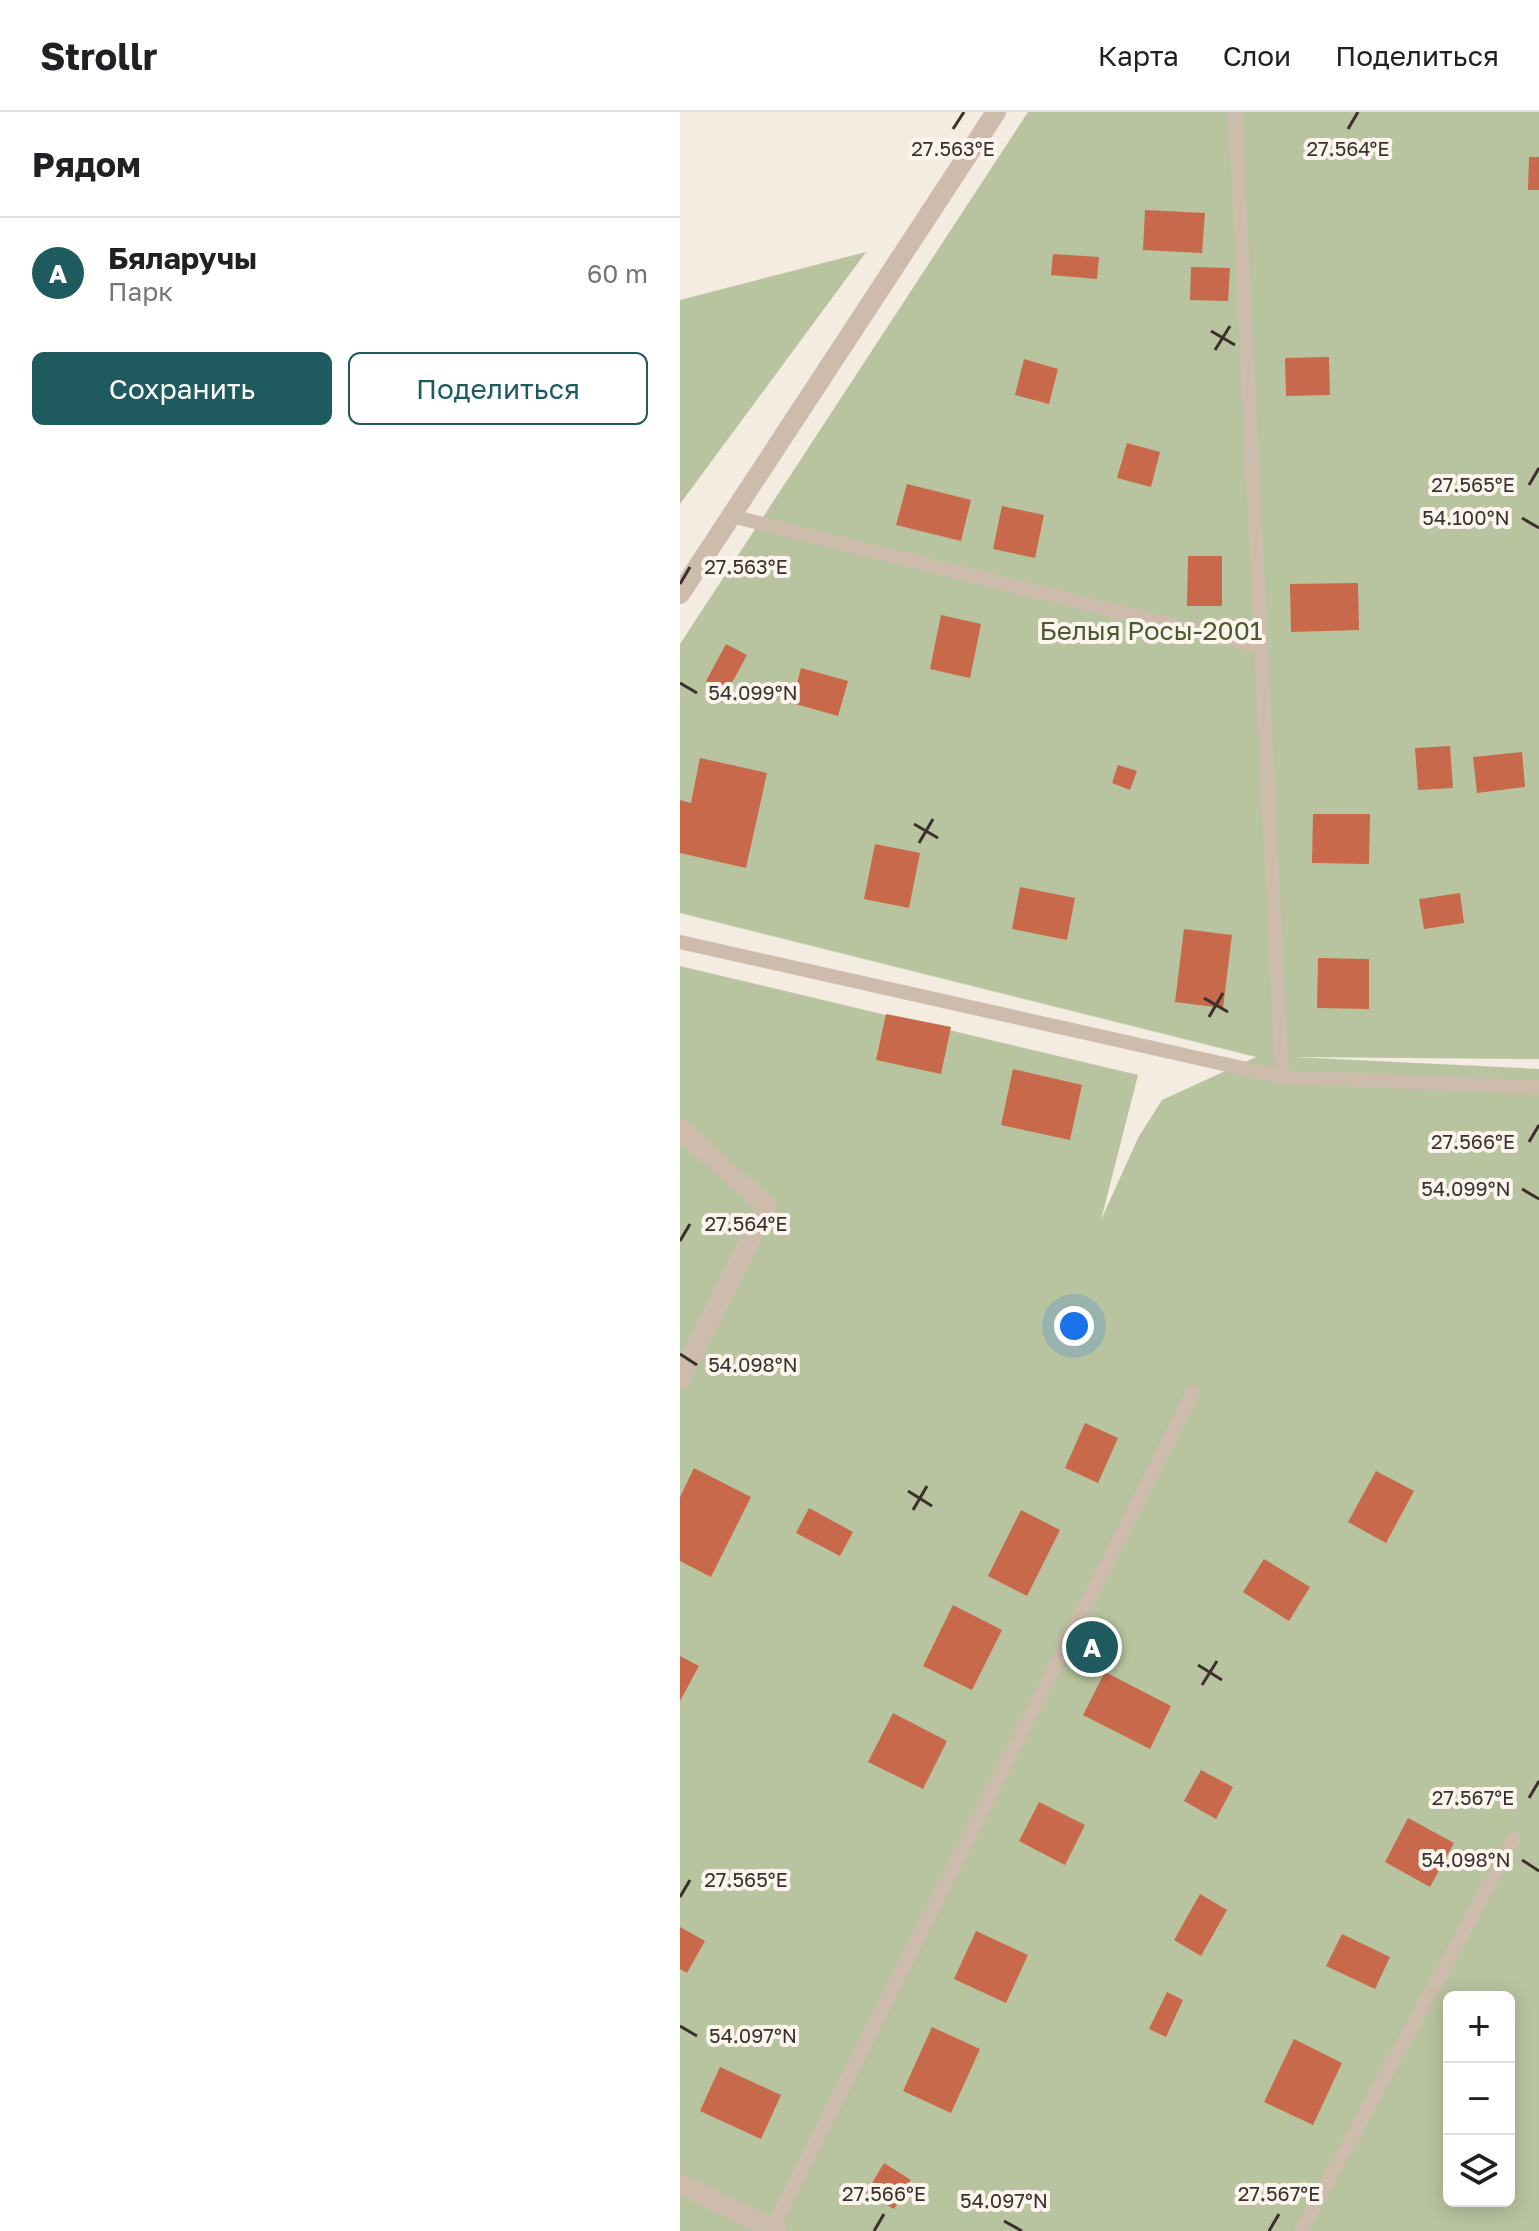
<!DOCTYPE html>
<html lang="ru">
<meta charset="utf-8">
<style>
body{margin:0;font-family:"Golos Text",sans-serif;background:#f2f2f2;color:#202124}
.controls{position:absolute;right:24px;bottom:24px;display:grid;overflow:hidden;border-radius:12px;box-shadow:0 4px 20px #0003}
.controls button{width:72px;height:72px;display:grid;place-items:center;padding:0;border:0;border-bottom:2px solid #e0e0e0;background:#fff;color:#202124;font:40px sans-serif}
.you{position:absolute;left:394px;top:1214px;width:28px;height:28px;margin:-20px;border:6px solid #fff;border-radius:50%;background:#1a73e8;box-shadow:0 0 0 12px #1a73e833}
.badge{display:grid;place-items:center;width:52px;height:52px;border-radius:50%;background:#1f5a5e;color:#fff;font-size:26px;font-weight:700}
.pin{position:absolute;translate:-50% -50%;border:4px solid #fff;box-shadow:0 2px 8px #0006}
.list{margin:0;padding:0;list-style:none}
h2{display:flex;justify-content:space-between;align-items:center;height:104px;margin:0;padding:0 32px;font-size:34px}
h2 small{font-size:26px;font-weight:400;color:#757577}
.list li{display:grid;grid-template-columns:52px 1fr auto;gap:24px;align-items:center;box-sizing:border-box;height:112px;padding:0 32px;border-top:2px solid #e0e0e0}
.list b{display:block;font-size:30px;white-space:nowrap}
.list p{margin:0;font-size:26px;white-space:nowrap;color:#757577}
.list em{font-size:26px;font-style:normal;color:#757577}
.actions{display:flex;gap:16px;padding:24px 32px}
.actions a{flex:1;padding:18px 0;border:2px solid #1f5a5e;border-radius:12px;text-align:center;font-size:28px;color:#1f5a5e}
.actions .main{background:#1f5a5e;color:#fff}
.icon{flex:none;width:44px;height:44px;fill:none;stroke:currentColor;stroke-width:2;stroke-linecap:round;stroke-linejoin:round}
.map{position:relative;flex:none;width:859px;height:2119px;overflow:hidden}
header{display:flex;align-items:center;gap:48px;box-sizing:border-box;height:112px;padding:0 40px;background:#fff;border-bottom:2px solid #e0e0e0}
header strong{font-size:38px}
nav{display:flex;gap:44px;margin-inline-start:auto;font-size:28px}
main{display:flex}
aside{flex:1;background:#fff}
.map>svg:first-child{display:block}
.green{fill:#b8c4a0;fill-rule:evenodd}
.building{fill:#c8694b}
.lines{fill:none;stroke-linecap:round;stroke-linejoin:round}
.service{stroke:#cdbbac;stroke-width:14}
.minor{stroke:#cdbbac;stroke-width:20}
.ticks{fill:none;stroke:#3b302b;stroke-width:3}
.labels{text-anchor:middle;stroke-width:8;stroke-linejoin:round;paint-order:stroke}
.park-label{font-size:26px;fill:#4a5a2e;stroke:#fbf5ee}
.ticks-label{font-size:20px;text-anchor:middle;fill:#3b302b;stroke:#fbf5ee;stroke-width:8;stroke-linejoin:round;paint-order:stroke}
</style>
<header>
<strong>Strollr</strong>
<nav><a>Карта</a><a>Слои</a><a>Поделиться</a></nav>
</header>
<main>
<aside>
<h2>Рядом<small></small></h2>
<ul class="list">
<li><span class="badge">A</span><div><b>Бяларучы</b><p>Парк</p></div><em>60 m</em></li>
</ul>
<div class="actions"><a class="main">Сохранить</a><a>Поделиться</a></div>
</aside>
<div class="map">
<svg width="859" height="2119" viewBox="0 0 859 2119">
<rect width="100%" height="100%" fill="#f4ebe1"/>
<!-- green -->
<g class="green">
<path d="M348,0H859V947L613,945L859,957V2119H0V854L458,963L421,1108L458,1026L482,988L576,945L0,801V532ZM769,1885H829V2089H769Z"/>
<path d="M186,140L0,392V188Z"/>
</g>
<!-- building -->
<g class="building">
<path d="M849,45H859V78H848Z"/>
<path d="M465,98L525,101L522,141L463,138Z"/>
<path d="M373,142L419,145L417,167L371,163Z"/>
<path d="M511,155L550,156L548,189L510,188Z"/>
<path d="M649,245L650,283L606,284L605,246Z"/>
<path d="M344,247L378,257L369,292L335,283Z"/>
<path d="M447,331L480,340L471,375L437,366Z"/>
<path d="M227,372L291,388L281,429L216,413Z"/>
<path d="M322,394L364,403L355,446L313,437Z"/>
<path d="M508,444H542V494H507Z"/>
<path d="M678,471L679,518L611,520L610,472Z"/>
<path d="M261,503L301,512L290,566L250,557Z"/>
<path d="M46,532L67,543L47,580L26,569Z"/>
<path d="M121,556L168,569L158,604L112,591Z"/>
<path d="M770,634L773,676L738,678L735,636Z"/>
<path d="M842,640L845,675L797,681L793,645Z"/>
<path d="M20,646L87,661L66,756L0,741V688L11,691Z"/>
<path d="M438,653L457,659L450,678L432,671Z"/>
<path d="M633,702H690L689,752L632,751Z"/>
<path d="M195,732L240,741L229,796L184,787Z"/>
<path d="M340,775L395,786L387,828L332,817Z"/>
<path d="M780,781L784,811L744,817L739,787Z"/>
<path d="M504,817L552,823L543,896L495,890Z"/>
<path d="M638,846L689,847V897L637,896Z"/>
<path d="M206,902L271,915L261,962L196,948Z"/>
<path d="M333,957L402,973L390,1028L321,1013Z"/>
<path d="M405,1311L438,1326L418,1371L385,1356Z"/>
<path d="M14,1356L71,1385L31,1465L0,1449V1385Z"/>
<path d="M696,1359L734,1379L706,1431L668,1410Z"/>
<path d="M129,1396L173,1420L160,1444L116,1421Z"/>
<path d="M341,1398L380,1418L347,1484L308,1464Z"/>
<path d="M584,1447L630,1475L609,1509L563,1480Z"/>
<path d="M273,1493L322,1518L292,1578L243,1554Z"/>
<path d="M0,1544L19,1554L0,1589Z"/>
<path d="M425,1560L491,1594L470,1637L403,1603Z"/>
<path d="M213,1601L267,1629L243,1677L188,1650Z"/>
<path d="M521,1658L553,1675L536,1707L504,1689Z"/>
<path d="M359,1690L405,1713L385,1753L339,1729Z"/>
<path d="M728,1706L774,1731L750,1775L705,1750Z"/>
<path d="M520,1782L547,1798L521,1844L494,1828Z"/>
<path d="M0,1815L25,1829L7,1861L0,1857Z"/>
<path d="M296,1819L348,1843L326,1891L274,1867Z"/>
<path d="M662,1822L710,1845L695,1877L646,1854Z"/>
<path d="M487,1880L503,1888L486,1925L469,1917Z"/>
<path d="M252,1915L300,1937L271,2001L223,1979Z"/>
<path d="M614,1927L662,1951L633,2013L584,1990Z"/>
<path d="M40,1955L101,1983L81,2027L20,1999Z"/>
<path d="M204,2051L231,2068L214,2097L186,2081Z"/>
</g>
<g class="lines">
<!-- service -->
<g class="service">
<path d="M555,0L602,965"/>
<path d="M51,404L581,535"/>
<path d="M0,830L602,965L859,975"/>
<path d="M91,2119L513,1280"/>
<path d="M621,2119L834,1727"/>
</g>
<!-- minor -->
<g class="minor">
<path d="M0,482L316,0"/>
<path d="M0,1017L87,1094L0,1267"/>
<path d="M0,2072L97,2119"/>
</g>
</g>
<!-- ticks -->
<path class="ticks" d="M273,17L284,0M668,17L678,0M531,219L555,233M535,238L550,214M849,373L859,356M842,406L859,416M0,472L10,455M0,571L17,581M234,712L258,726M239,731L253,707M524,886L548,900M529,905L543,881M849,1030L859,1013M842,1077L859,1087M0,1129L10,1112M0,1242L17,1253M228,1379L252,1394M233,1398L247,1374M518,1553L542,1568M522,1573L537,1549M849,1686L859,1669M842,1748L859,1759M0,1785L10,1768M0,1914L17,1924M324,2109L342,2119M194,2119L204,2102M589,2119L599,2102"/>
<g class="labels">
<!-- park labels -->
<g class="park-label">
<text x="471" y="528">Белыя Росы-2001</text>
</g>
</g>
<g class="ticks-label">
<text x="273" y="44">27.563°E</text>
<text x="668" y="44">27.564°E</text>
<text x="793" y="380">27.565°E</text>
<text x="786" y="413">54.100°N</text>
<text x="66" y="462">27.563°E</text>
<text x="73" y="588">54.099°N</text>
<text x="793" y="1037">27.566°E</text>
<text x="786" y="1084">54.099°N</text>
<text x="66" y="1119">27.564°E</text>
<text x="73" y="1260">54.098°N</text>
<text x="793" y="1693">27.567°E</text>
<text x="786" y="1755">54.098°N</text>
<text x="66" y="1775">27.565°E</text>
<text x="73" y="1931">54.097°N</text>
<text x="204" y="2089">27.566°E</text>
<text x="599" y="2089">27.567°E</text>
<text x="324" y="2096">54.097°N</text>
</g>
</svg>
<div class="controls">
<button>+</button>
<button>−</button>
<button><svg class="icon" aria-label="layers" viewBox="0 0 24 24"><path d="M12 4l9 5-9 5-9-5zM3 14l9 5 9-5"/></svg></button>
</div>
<div class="you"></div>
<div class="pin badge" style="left:412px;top:1535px">A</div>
</div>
</main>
